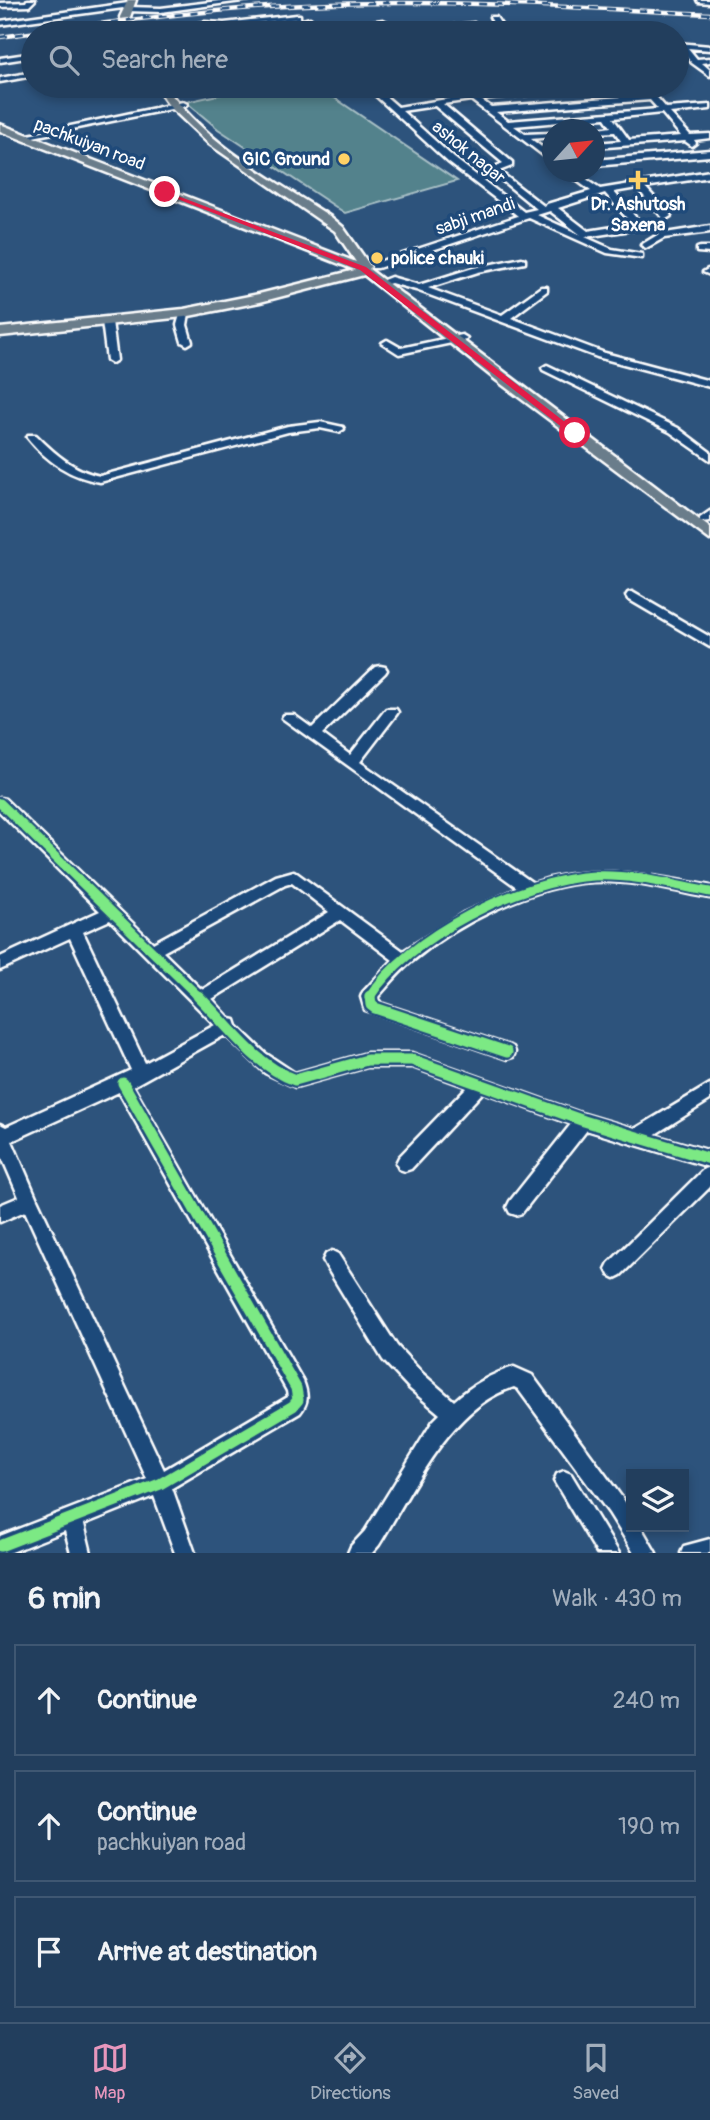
<!DOCTYPE html>
<meta charset="utf-8">
<style>
body{margin:0;font-family:Pangolin,sans-serif;background:#2a4563;color:#f1f3f6}
.controls{position:absolute;right:21px;bottom:21px;display:grid;overflow:hidden;border-radius:0px;box-shadow:0 4px 10px #0003}
.controls button{width:63px;height:63px;display:grid;place-items:center;padding:0;border:0;border-bottom:2px solid #3f5772;background:#223e5d;color:#f1f3f6;font:35px sans-serif}
.compass{position:absolute;left:542px;top:119px;width:63px;height:63px;border-radius:50%;background:#223e5d;box-shadow:0 4px 10px #0003;rotate:63deg}
.stop{position:absolute;width:21px;height:21px;margin:-16px;border:5px solid #e11d48;border-radius:50%;background:#fff}
.stop.end{background:#e11d48;border-color:#fff;box-shadow:0 2px 7px #0008}
.list{margin:0;padding:0;list-style:none}
h2{display:flex;justify-content:space-between;align-items:center;height:91px;margin:0;padding:0 28px;font-size:30px}
h2 small{font-size:23px;font-weight:400;color:#a2aebc}
.list li{display:grid;grid-template-columns:46px 1fr auto;gap:21px;align-items:center;box-sizing:border-box;height:112px;margin:0 14px 14px;padding:0 14px;border:2px solid #3f5772;border-radius:0px}
.list b{display:block;font-size:26px;white-space:nowrap}
.list p{margin:0;font-size:23px;white-space:nowrap;color:#a2aebc}
.list em{font-size:23px;font-style:normal;color:#a2aebc}
.icon{flex:none;width:38px;height:38px;fill:none;stroke:currentColor;stroke-width:2;stroke-linecap:round;stroke-linejoin:round}
.map{position:relative;flex:none;width:710px;height:1553px;overflow:hidden}
.search{position:absolute;background:#223e5d;box-shadow:0 4px 10px #0003;left:21px;right:21px;top:21px;height:77px;display:flex;align-items:center;gap:18px;box-sizing:border-box;padding:0 24px;border-radius:38px;color:#a2aebc;font-size:26px}
.sheet{height:469px;background:#223e5d}
nav{display:flex;justify-content:space-around;align-items:center;box-sizing:border-box;height:98px;border-top:2px solid #3f5772;background:#223e5d;font-size:19px;color:#a2aebc}
nav a{display:grid;justify-items:center;gap:4px}
nav .on{color:#e797bd}
.map>svg:first-child{display:block}
.green{fill:#53828c;stroke:#a9c0c6;stroke-width:2}
.lines{fill:none;stroke-linecap:round;stroke-linejoin:round}
.minor-casing{stroke:#fff;stroke-width:5}
.major-casing{stroke:#fff;stroke-width:5}
.minor{fill:#1f4a7a;fill-rule:evenodd}
.major{fill:#6b7d8b;fill-rule:evenodd}
.rail-casing{stroke:#fff;stroke-width:4.5}
.rail{stroke:#1f4a7a;stroke-width:2.5;stroke-dasharray:8;stroke-linecap:butt}
.cycleway-far1-casing{stroke:#1f4a7a;stroke-width:13}
.cycleway-casing{stroke:#1f4a7a;stroke-width:16}
.cycleway-far1{stroke:#7ce984;stroke-width:9}
.cycleway{stroke:#7ce984;stroke-width:11}
.route{fill:#e11d48}
.poi-dot{fill:#ffd166;stroke:#1f4a7a;stroke-width:2.5}
.labels{text-anchor:middle;stroke-width:7;stroke-linejoin:round;paint-order:stroke}
.far-street-label{font-size:18px;fill:#fff;stroke:#1f4a7a}
.far-poi-label{font-size:18px;font-weight:bold;fill:#fff;stroke:#1f4a7a;text-anchor:end}
</style>
<div class="map">
<svg width="710" height="1553" viewBox="0 0 710 1553">
<rect width="100%" height="100%" fill="#2d537c"/>
<filter id="ink" filterUnits="userSpaceOnUse"><feTurbulence type="fractalNoise" baseFrequency=".0143" numOctaves="2"/><feDisplacementMap in="SourceGraphic" scale="14" xChannelSelector="R" yChannelSelector="G"/><feConvolveMatrix kernelMatrix="1 2 1 2 8 2 1 2 1" color-interpolation-filters="sRGB"/></filter>
<g filter="url(#ink)">
<!-- green -->
<path class="green" d="M258,86H317L457,181L345,213L218,129L186,102Z"/>
<g class="lines">
<!-- minor casing -->
<g class="minor-casing">
<g id="minor">
<path d="M27,0H35L29,6L0,7V3L26,2Z"/>
<path d="M227,0H249L161,12L126,11L123,8L0,25V21L128,3L132,5L129,7L161,8Z"/>
<path d="M697,0H710V3L698,2Z"/>
<path d="M297,15H300V19L147,33L205,22L224,23Z"/>
<path d="M490,17H496L505,31H521L525,33H499Z"/>
<path d="M310,18L320,29L383,20L387,22L318,33H300L313,30L308,23L289,27L285,25Z"/>
<path d="M474,23L484,33H476L472,27L435,30L431,28Z"/>
<path d="M678,43L710,46V50L688,48L697,59L710,58V62L702,63L710,70V76L692,63L678,47Z"/>
<path d="M33,53V57L0,62V58Z"/>
<path d="M33,72V76L0,82V78Z"/>
<path d="M365,86H373L379,90L421,86L383,94L398,107C465,96 535,83 603,86L599,88L480,99L491,107L647,95L639,86H647L666,108L710,105V109L670,113L690,135L710,134V138L694,140L696,143L692,146L685,141L594,148V143L621,141L615,132L594,133V130H591L611,127L605,118L514,126L525,134L552,133V137L531,139L552,155V162L471,100L443,104L512,162V166L499,171L545,207L547,204L591,191L565,172H574L600,189L710,171V177L645,187L671,216L666,219L663,218L637,188L614,192L643,226L638,229L585,237L612,249L642,254V258L607,253L529,218L378,268H372V264L518,216L448,162ZM650,100L658,109L508,121L496,112ZM435,106L503,163L489,170L537,209L524,212L454,158L402,111ZM662,113L681,136L629,140L613,118ZM605,193L632,224L588,231L558,208ZM550,211L581,235L537,215Z"/>
<path d="M183,102L187,104L186,106L23,139L19,137Z"/>
<path d="M710,150V156L594,166V160Z"/>
<path d="M710,226V232L664,238L646,248L641,245L659,234Z"/>
<path d="M700,247H710V253L697,252V248Z"/>
<path d="M522,258L525,259V263L478,272L428,288L502,315L541,287H547V291L511,318L605,353L710,381V387L597,357L416,290L391,283L381,286L376,283L391,277L419,285L473,268Z"/>
<path d="M708,269H710V275L703,272Z"/>
<path d="M181,311L189,313L187,325L192,342L187,345L182,342L177,325Z"/>
<path d="M107,318L112,321L117,360L112,363L107,360L102,321Z"/>
<path d="M462,335L467,338L466,340L399,354L382,343L387,340L401,348Z"/>
<path d="M547,365L678,428L710,452V460L670,432L543,370L542,368Z"/>
<path d="M320,422L343,427L344,429L339,432L320,428L288,432L100,482C70,477 46,461 27,437L28,435H36C54,453 74,471 100,476L288,426Z"/>
<path d="M710,511V521L700,522V518Z"/>
<path d="M632,592L710,637V647L628,599L626,596L628,593Z"/>
<path d="M380,666L385,667L387,670L385,673L322,734L350,755L386,709H396L398,712L396,715L360,762L533,883C596,862 647,875 710,886V898C672,891 632,880 594,882C532,885 457,924 410,963C398,973 388,986 377,998L381,1003L513,1047L515,1052L513,1057L507,1059L365,1010L361,997L363,992L393,960L340,920L212,999L230,1019L235,1020L237,1026L265,1053L295,1073L367,1053H412L584,1114L635,1129L710,1084V1100L654,1135L710,1151V1167L587,1130L522,1213L516,1215L510,1213L507,1207L510,1201L571,1124L483,1092L411,1169L405,1171L399,1169L396,1163L399,1157L467,1087L412,1067H367L295,1087L265,1073L225,1035L133,1086L303,1381C308,1394 309,1402 300,1413L172,1488L195,1553H175L154,1496L84,1524L91,1553H71L65,1531L9,1553H0V1536L147,1479L25,1211L0,1222V1205L19,1197L0,1153V1124L6,1127L131,1070L70,938L0,970V957L100,911L0,812V798L5,799L153,943L276,876L294,871L403,951L463,913L518,888L282,718L284,715H294L312,728L375,667ZM292,883L329,912L202,990L163,952L285,885ZM110,920L215,1025L145,1063L83,932ZM119,1092L287,1391L288,1397L164,1470L37,1199L12,1141Z"/>
<path d="M710,1167V1187L621,1275L615,1278L609,1275L606,1269L609,1263L704,1169Z"/>
<path d="M332,1251L338,1254L397,1346L423,1374L454,1401C472,1385 491,1374 514,1367L532,1375L623,1499L631,1511V1527H641L656,1553H634L609,1513L518,1389L514,1387C450,1406 412,1492 379,1545L372,1553H348L351,1546L365,1531L433,1421L440,1414L409,1388L383,1360L326,1266L323,1260L326,1254Z"/>
<path d="M564,1471L571,1474L619,1553H597L554,1481L557,1474Z"/>
<path d="M710,1539V1553H681L684,1546Z"/>
</g>
</g>
<!-- major casing -->
<g class="major-casing">
<g id="major">
<path d="M128,0H136L130,17L138,33H130L120,17Z"/>
<path d="M155,86H165C206,144 272,179 331,217L343,227L371,267L369,269L710,528V540L496,380L364,275L260,302L184,317L0,336V328L184,309L259,294L355,270L0,131V124L356,262L335,231L209,144L170,107Z"/>
</g>
</g>
<!-- minor -->
<use href="#minor" class="minor"/>
<!-- major -->
<use href="#major" class="major"/>
<!-- rail casing -->
<g class="rail-casing">
<path id="rail" d="M0,37C110,22 221,7 333,4C458,0 585,8 710,14"/>
</g>
<!-- rail -->
<use href="#rail" class="rail"/>
<!-- cycleway-far1 casing -->
<g class="cycleway-far1-casing">
<g id="cycleway-far1">
<path d="M0,803L200,998"/>
<path d="M369,998C408,936 521,880 594,876C632,874 672,885 710,892"/>
</g>
</g>
<!-- cycleway casing -->
<g class="cycleway-casing">
<g id="cycleway">
<path d="M198,996C228,1025 254,1065 295,1080L367,1060H412L584,1121L710,1159"/>
<path d="M370,996L371,1005L375,1008L507,1052"/>
<path d="M0,1546L160,1484L293,1406L298,1400L296,1388L123,1083"/>
</g>
</g>
<!-- cycleway-far1 -->
<use href="#cycleway-far1" class="cycleway-far1"/>
<!-- cycleway -->
<use href="#cycleway" class="cycleway"/>
</g>
</g>
<!-- route -->
<path class="route" d="M162,190L366,267L579,433L572,435L360,270L162,193Z"/>
<!-- markers -->
<g class="poi-dot">
<circle cx="344" cy="159" r="7"/>
<path d="M634.5 169.5h7v7h7v7h-7v7h-7v-7h-7v-7h7z"/>
<circle cx="377" cy="258" r="7"/>
</g>
<g class="labels">
<!-- far-street labels -->
<g class="far-street-label">
<text transform="translate(90 144) rotate(21)" y="6">pachkuiyan road</text>
<text transform="translate(469 152) rotate(39)" y="6">ashok nagar</text>
<text transform="translate(475 216) rotate(-19)" y="6">sabji mandi</text>
</g>
<!-- far-poi labels -->
<g class="far-poi-label">
<text x="330" y="165">GIC Ground</text>
<text x="638" y="210" text-anchor="middle">Dr. Ashutosh<tspan x="638" dy="21">Saxena</tspan></text>
<text x="391" y="264" text-anchor="start">police chauki</text>
</g>
</g>
</svg>
<div class="controls">
<button><svg class="icon" aria-label="layers" viewBox="0 0 24 24"><path d="M12 4l9 5-9 5-9-5zM3 14l9 5 9-5"/></svg></button>
</div>
<svg class="compass" viewBox="-18 -18 36 36"><path d="M0-13l5 13h-10z" fill="#e53935"/><path d="M0 13l5-13h-10z" fill="#a2aebc"/></svg>
<div class="stop" style="left:575px;top:433px"></div>
<div class="stop end" style="left:165px;top:192px"></div>
<div class="search"><svg class="icon" aria-label="search" viewBox="0 0 24 24"><circle cx="10" cy="10" r="6"/><path d="M15 15l6 6"/></svg>Search here</div>
</div>
<section class="sheet">
<h2>6 min<small>Walk · 430 m</small></h2>
<ul class="list">
<li><svg class="icon" aria-label="ahead" viewBox="0 0 24 24"><path d="M12 20V5M6 11l6-6 6 6"/></svg><div><b>Continue</b></div><em>240 m</em></li>
<li><svg class="icon" aria-label="ahead" viewBox="0 0 24 24"><path d="M12 20V5M6 11l6-6 6 6"/></svg><div><b>Continue</b><p>pachkuiyan road</p></div><em>190 m</em></li>
<li><svg class="icon" aria-label="arrive" viewBox="0 0 24 24"><path d="M6 21V4h12l-3 4 3 4H6"/></svg><div><b>Arrive at destination</b></div></li>
</ul>
</section>
<nav>
<a class="on"><svg class="icon" aria-label="map" viewBox="0 0 24 24"><path d="M3 6l6-2 6 2 6-2v14l-6 2-6-2-6 2zM9 4v14M15 6v14"/></svg>Map</a>
<a><svg class="icon" aria-label="directions" viewBox="0 0 24 24"><path d="M12 3l9 9-9 9-9-9zM9 14v-3h6M13 9l2 2-2 2"/></svg>Directions</a>
<a><svg class="icon" aria-label="saved" viewBox="0 0 24 24"><path d="M7 4h10v16l-5-4-5 4z"/></svg>Saved</a>
</nav>
